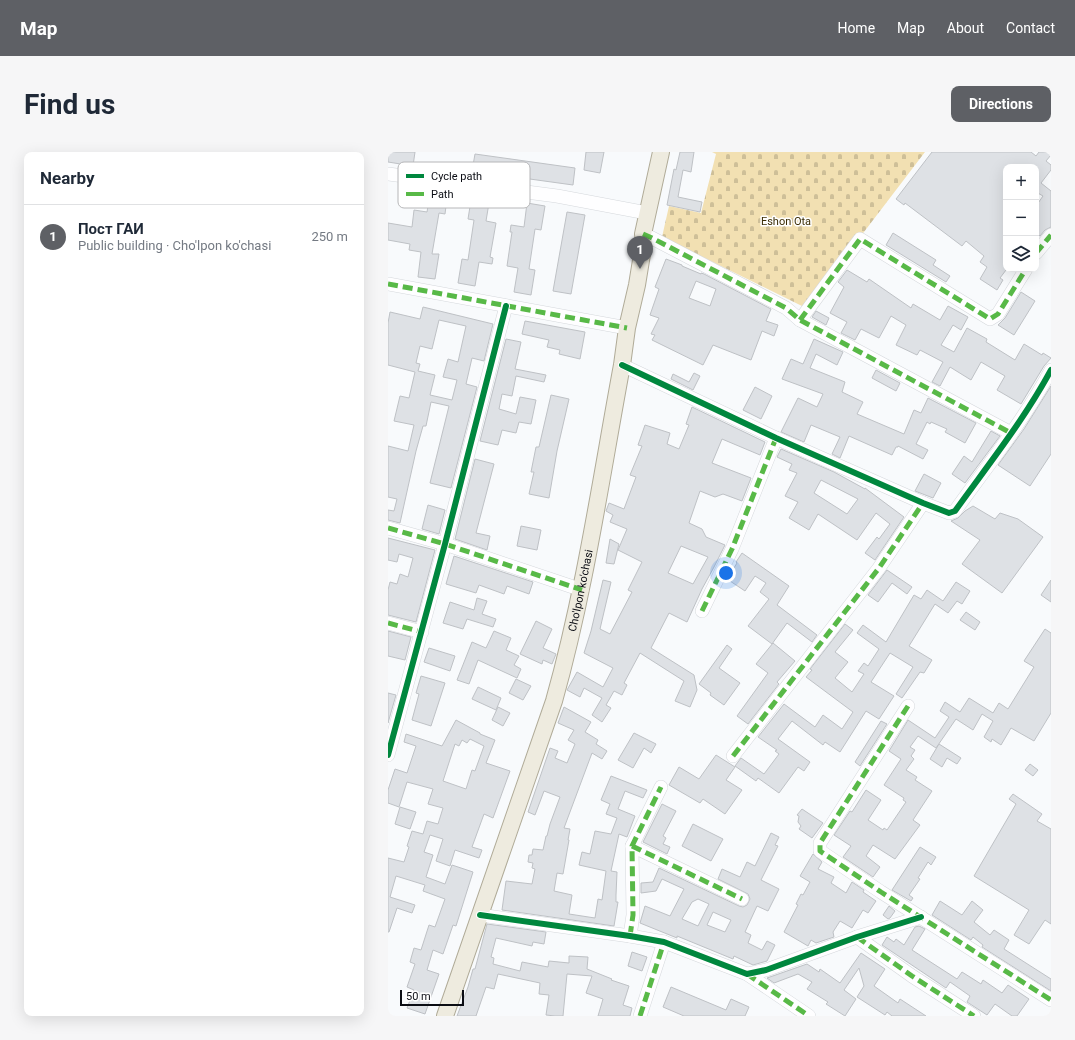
<!DOCTYPE html>
<meta charset="utf-8">
<style>
body{margin:0;font-family:Roboto,sans-serif;background:#f6f6f7;color:#1f2937}
.controls{position:absolute;right:12px;top:12px;display:grid;overflow:hidden;border-radius:8px;box-shadow:0 4px 16px #0002}
.controls button{width:36px;height:36px;display:grid;place-items:center;padding:0;border:0;border-bottom:1px solid #e0e1e3;background:#fff;color:#1f2937;font:20px sans-serif}
.scale{position:absolute;left:12px;bottom:10px;width:64px;box-sizing:border-box;padding-left:4px;border:2px solid #0b0d14;border-top:0;font-size:11px;line-height:14px;white-space:nowrap;color:#0b0d14;-webkit-text-stroke:3px #fff;paint-order:stroke}
.you{position:absolute;left:338px;top:421px;width:14px;height:14px;margin:-10px;border:3px solid #fff;border-radius:50%;background:#1a73e8;box-shadow:0 0 0 6px #1a73e833}
.badge{display:grid;place-items:center;width:26px;height:26px;border-radius:50%;background:#5e6065;color:#fff;font-size:13px;font-weight:700}
.pin{position:absolute;translate:-50% -33px;filter:drop-shadow(0 1px 2px #0008)}
.pin::after{content:'';position:absolute;top:21px;width:14px;height:12px;background:inherit;clip-path:polygon(0 0,100% 0,50% 100%)}
.list{margin:0;padding:0;list-style:none}
h2{display:flex;justify-content:space-between;align-items:center;height:52px;margin:0;padding:0 16px;font-size:17px}
h2 small{font-size:13px;font-weight:400;color:#747a83}
.list li{display:grid;grid-template-columns:26px 1fr auto;gap:12px;align-items:center;box-sizing:border-box;height:64px;padding:0 16px;border-top:1px solid #e0e1e3}
.list b{display:block;font-size:15px;white-space:nowrap}
.list p{margin:0;font-size:13px;white-space:nowrap;color:#747a83}
.list em{font-size:13px;font-style:normal;color:#747a83}
.icon{flex:none;width:22px;height:22px;fill:none;stroke:currentColor;stroke-width:2;stroke-linecap:round;stroke-linejoin:round}
.map{position:relative;flex:none;width:663px;height:864px;overflow:hidden;border-radius:8px}
header{display:flex;align-items:center;gap:24px;box-sizing:border-box;height:56px;padding:0 20px;background:#5e6065;color:#fff}
header strong{font-size:19px}
nav{display:flex;gap:22px;margin-inline-start:auto;font-size:14px}
.intro{display:flex;align-items:center;justify-content:space-between;box-sizing:border-box;height:96px;padding:0 24px}
h1{margin:0;font-size:28px}
.button{padding:10px 18px;border-radius:8px;background:#5e6065;color:#fff;font-size:14px;font-weight:700}
main{display:flex;gap:24px;padding:0 24px}
aside{flex:1;background:#fff;border-radius:8px;box-shadow:0 4px 16px #0002}
.map>svg:first-child{display:block}
.cemetery{fill:url(#cemetery-stones)}
.building{fill:#dee1e5;stroke:#bec1c5;fill-rule:evenodd}
.lines{fill:none;stroke-linecap:round;stroke-linejoin:round}
.minor-casing{stroke:#d5d8dc;stroke-width:14}
.major-casing{stroke:#b0ab98;stroke-width:18}
.minor{stroke:#fefeff;stroke-width:13}
.major{stroke:#eeebdf;stroke-width:16}
.quiet{stroke:#58b947;stroke-width:5;stroke-dasharray:10 5;stroke-linecap:butt}
.cycleway-casing{stroke:#fff;stroke-width:8}
.cycleway{stroke:#00873e;stroke-width:6}
.labels{text-anchor:middle;stroke-width:3;stroke-linejoin:round;paint-order:stroke}
.park-label{font-size:11px;fill:#3c2e06;stroke:#fff}
.street-label{font-size:11px;fill:#0b0d14;stroke:#fff}
.key{fill:#fff;stroke:#b6b6b8;stroke-width:1}
.key-label{font-size:11px;fill:#0b0d14}
</style>
<header>
<strong>Map</strong>
<nav><a>Home</a><a>Map</a><a>About</a><a>Contact</a></nav>
</header>
<div class="intro"><h1>Find us</h1><a class="button">Directions</a></div>
<main>
<aside>
<h2>Nearby<small></small></h2>
<ul class="list">
<li><span class="badge">1</span><div><b>Пост ГАИ</b><p>Public building · Cho'lpon ko'chasi</p></div><em>250 m</em></li>
</ul>
</aside>
<div class="map">
<svg width="663" height="864" viewBox="0 0 663 864">
<defs>
<pattern id="cemetery-stones" width="16" height="16" patternUnits="userSpaceOnUse"><rect width="16" height="16" fill="#f2e0b2"/><path d="M2 7V4a2 2 0 0 1 4 0v3zM10 15v-3a2 2 0 0 1 4 0v3z" fill="#cebf98"/></pattern>
</defs>
<rect width="100%" height="100%" fill="#f8fafc"/>
<!-- cemetery -->
<path class="cemetery" d="M324,0H537L418,156L274,85L281,54L313,61L328,2Z"/>
<!-- building -->
<g class="building">
<path d="M0,0H27L25,14L0,10Z"/>
<path d="M198,0H216L212,21L196,18Z"/>
<path d="M292,0H306L303,20L295,18L290,45L314,50L312,60L279,53L286,17L288,18Z"/>
<path d="M544,0H643L648,4L651,0H663V3L658,9L663,13V18L653,31L663,39V75L657,78L652,84L648,81V54L655,44L648,40V15H618V118L612,126L615,128L609,138L592,127L599,115L592,110L596,104L578,89L574,94L517,51L516,53L508,47Z"/>
<path d="M87,2L187,16L185,33L84,19Z"/>
<path d="M43,36L60,38L57,62L51,61L44,102H51L47,127L30,125L33,100L21,98L22,92L0,88V71L24,75L26,58L39,60Z"/>
<path d="M84,42L102,45L98,69L108,71L102,105L105,106L104,112L91,110L87,134L70,131L74,107L80,108L86,68L80,67Z"/>
<path d="M139,51L157,54L153,78L147,77L141,117L147,118L143,143L126,140L130,116L119,114L124,80H122L123,73L136,75Z"/>
<path d="M179,60L197,63L183,142L165,139Z"/>
<path d="M505,81L548,108L545,113L562,124L558,130L498,93Z"/>
<path d="M278,107L294,113V114L313,122V121L316,122L383,157L378,169L390,173L386,184L374,179L363,208L325,193L315,213L264,188L267,183L263,182L271,166L262,163L271,137L267,135ZM308,129L328,137L322,154L301,146Z"/>
<path d="M459,118L479,130L481,127L523,156L525,152L552,168L560,154L580,165L573,178L565,173L553,193L566,200L579,176L599,187L598,190L627,208L636,192L654,203L655,201L663,206L656,214L633,252L609,238L617,224L593,210L583,228L562,215L552,234L544,230L555,210L532,198L529,203L508,193L518,173L503,164L491,186L473,177L467,188L453,181L459,170L442,161L456,135L450,130Z"/>
<path d="M633,140L647,149L626,183L610,173L617,166Z"/>
<path d="M35,155L105,172L96,209L84,206L78,232L89,235L63,336L42,331L61,254L43,250L38,274H35L28,299L12,371L0,368V358L6,359L9,347L0,345V294L20,299L26,273L6,269L12,244L21,246L27,220L0,213V171L2,160L32,167ZM51,168L78,174L70,210L60,207L55,225L69,228L64,248L42,243L47,223L30,219L32,212L28,211L32,194L44,197Z"/>
<path d="M428,159L441,166L438,173L424,165Z"/>
<path d="M137,169L197,180L192,207L171,202L172,198L159,195L161,188L134,182Z"/>
<path d="M118,187L133,190L127,217L158,223L156,230L128,224L124,244L114,242L111,257L128,262L132,245L148,248L143,272L131,270L128,281L114,278L110,293L92,289Z"/>
<path d="M426,187L455,200L449,213L428,202L422,216L457,230L454,240L475,250L469,262L516,282L526,258L533,261L540,246L588,271L577,291L557,280L559,277L543,270L542,272L539,270L528,292L540,298L535,307L510,294V295H508L504,303L461,284L452,306L444,302L452,285L423,273L416,290L393,280L410,246L429,255L435,242L394,227L403,207L415,212Z"/>
<path d="M488,218L512,231L508,239L484,226Z"/>
<path d="M306,221L312,224L305,238L283,227L285,222L301,230Z"/>
<path d="M663,234V302L642,334L610,313L636,277Z"/>
<path d="M367,235L384,244L373,267L355,258Z"/>
<path d="M163,243L181,247L169,299L161,346L141,342L146,320H143L148,295H151Z"/>
<path d="M304,255L377,290L372,303L334,287L324,311L363,326L354,349L335,342L327,345L312,339L301,371L314,377L318,385L337,393L326,415L314,437L299,470L281,461L263,496L306,523L309,538L302,555L287,549L296,529L252,501L236,531L239,533L234,543L226,539L218,553L223,556L214,570L204,563L214,546L196,536L192,545L179,538L189,520L215,535L225,516L196,501L203,479L215,428L223,430L212,477L222,482L244,440L240,438L254,410L230,398L239,377L222,370L225,363L218,359L221,351L236,357L248,325L242,323L254,294L250,293L257,273L282,281L279,292L291,297L301,273L298,272ZM293,394L320,405L305,432L280,421Z"/>
<path d="M603,279L612,284L577,331L564,322L576,304L584,310Z"/>
<path d="M393,297L446,320L477,337V336L516,365L487,408L477,401L489,385L491,387L502,372L488,361L469,388L430,362L421,378L401,366L410,350L397,344L409,321L401,318L404,312L389,305ZM433,328L470,347L459,362L426,341Z"/>
<path d="M87,307L106,312L88,381L102,384L99,398L67,387Z"/>
<path d="M536,322L553,331L545,346L527,339Z"/>
<path d="M40,353L57,358L51,382L34,377Z"/>
<path d="M585,354L607,367L612,361L630,367L655,385L614,441L574,412L592,388L563,369L570,366L577,359Z"/>
<path d="M133,374L153,378L149,398L129,394Z"/>
<path d="M0,386L47,398L28,470L0,463V438L2,430L9,432L12,422L20,425L25,406L11,402L9,410L0,408Z"/>
<path d="M222,387L231,392L226,412L218,411Z"/>
<path d="M354,401L401,434L389,453L429,483L424,490L399,471L384,492L360,474L381,447L372,440L378,431L367,424L357,439L339,427L349,411L348,410Z"/>
<path d="M66,404L145,430L141,442L119,434L116,442L91,433L88,441L58,432Z"/>
<path d="M499,418L524,435L519,442L504,431L490,450L480,443Z"/>
<path d="M663,428V450L653,443Z"/>
<path d="M568,430L582,439L574,452L569,449L560,461L547,452L521,494L544,508L536,521L532,520L514,546L508,542L525,515L502,501L483,530L506,544L491,567L478,559L452,600L437,590L435,593L404,569L390,587L422,610L416,619L410,615L391,641L370,626L368,629L347,614L353,606L376,622L391,602L387,599L389,598L370,585L396,552L427,575L435,563L454,577L465,560L418,525L424,518L422,517L457,472L465,478L447,500L460,510L447,526L464,540L476,522L470,519L476,511L480,514L491,497L469,481L475,473L498,490L526,443L533,447L539,438L555,449Z"/>
<path d="M89,446L99,449L94,462L108,467L105,475L79,467L75,477L55,471L62,450L86,458Z"/>
<path d="M578,460L592,470L587,478L572,468Z"/>
<path d="M148,469L164,477L155,496L168,502L164,512L155,508L154,512L132,502Z"/>
<path d="M657,477L663,481V561L646,589L623,576L613,593L604,587L603,590L596,585L605,569L594,562L585,578L568,567L548,596L530,584L522,595L527,598L523,604L526,607L518,618L529,625L527,628L544,639L525,668L532,673L507,707L485,693L478,704L492,715L485,725L455,705L463,694L446,683L462,659L464,660L478,638L493,648L480,668L495,678L496,676L499,678L518,650L515,648L516,646L496,633L513,607L501,599L520,568L547,586L561,565L552,559L557,550L572,560L581,546L605,561L611,551L620,557L646,515L636,509Z"/>
<path d="M0,479L23,485L17,508L0,504Z"/>
<path d="M106,479L123,486L118,498L131,504L126,513L133,517L129,526L90,508L81,532L69,528L84,490L98,496Z"/>
<path d="M385,491L407,509L389,530L391,532L360,572L349,564L380,521L368,512Z"/>
<path d="M339,493L344,497L331,516L352,531L336,553L322,543L323,541L311,532Z"/>
<path d="M41,496L67,504L62,519L36,510Z"/>
<path d="M33,524L57,531L43,574L24,568L31,542L28,541Z"/>
<path d="M128,527L143,534L135,548L121,541Z"/>
<path d="M90,535L113,546L108,558L84,547Z"/>
<path d="M0,541L8,543L0,571Z"/>
<path d="M110,555L122,561L115,574L104,568Z"/>
<path d="M176,555L203,570L197,580L210,588L208,592L219,599L214,607L204,601L176,676L182,677L180,688H181L175,722L169,721L166,739L184,743L181,762L207,766L210,747L214,748L218,719L191,713L194,700L202,702L207,679L223,682L229,666L218,662L222,652L213,648L223,624L259,638L255,646L237,639L230,657L247,664L239,685L231,682L223,719L229,720L228,743V750H230L226,774L114,758L118,729L144,732L147,717L144,716L145,711L140,710L141,703H144L145,697L155,698L158,684H159L162,672L172,645L156,639L147,663L140,660L162,596L170,599L167,606L179,611L187,592L180,588L186,578L170,571Z"/>
<path d="M68,568L92,581V582L107,588L98,611L122,619L105,666L96,662L84,695L94,698L91,706L67,698L62,714L48,709L55,687L42,683L36,700L45,703L38,725L57,732L64,713L85,720L68,774L65,773L55,802L45,798L39,818L51,822L37,862L19,856L26,838L19,835L27,812L22,810L26,796L33,798L41,773L47,775L57,747L35,739L37,733L8,724L2,745L27,753L24,761L9,756L1,780H0V706L16,710L21,695L19,694L24,679L35,682L39,669L50,672L55,656L40,652L45,637L19,630L11,655L0,651V638L7,617L19,621L28,594L16,590L18,582L54,594ZM82,587L96,594L87,619L84,618L78,637L55,629L67,592L71,594L74,588L79,591Z"/>
<path d="M493,569L499,572L472,614L467,610Z"/>
<path d="M246,581L268,592L263,601L256,596L245,616L230,608Z"/>
<path d="M551,592L573,606L569,612L559,606L554,615L542,607Z"/>
<path d="M328,603L347,615L338,628L354,638L337,662L315,647L312,651L281,633L291,615L311,627Z"/>
<path d="M642,612L650,618L645,624L637,618Z"/>
<path d="M625,642L654,662L649,669L663,677V772L657,768L641,792L626,783L641,758L586,724L628,652L621,647Z"/>
<path d="M274,652L288,659L275,684L278,686L275,692L282,695L279,702L255,690Z"/>
<path d="M12,655L28,660L22,677L7,672Z"/>
<path d="M414,657L435,671L424,686L411,677L413,674L410,670L411,664L409,663Z"/>
<path d="M305,672L335,687L323,709L294,694Z"/>
<path d="M383,681L391,685L387,693L390,694L373,728L391,737L380,759L369,754L357,780L363,783L360,791L374,798L379,789L387,793L379,809L365,813L346,804L345,807L289,784V786L252,771L257,754L282,764L296,737L274,727L268,739L253,741V731L265,730L271,716L351,754L355,755L359,753L362,747L360,742L330,727L334,717L352,725L359,710L367,714ZM310,747L321,752L310,774L294,767L304,750ZM325,760L343,768L337,780L319,773Z"/>
<path d="M532,695L548,705L543,713L540,710L530,726L532,727L521,743L525,746L523,749L504,738Z"/>
<path d="M425,702L434,710L430,717L446,725L443,731L458,741L464,730L476,738L475,740L488,749L480,761L475,758L464,776L452,769L445,780L446,785L428,791L423,788L420,794L396,780L410,753L408,752L413,742L415,743L422,730L412,724Z"/>
<path d="M552,749L574,763L584,749L595,758L586,770L602,783L606,778L621,788L616,797L663,827V839L594,795L595,793L585,785L583,788L544,763Z"/>
<path d="M501,754L507,759L502,766L500,767L495,763Z"/>
<path d="M99,772L158,780L156,792L145,790L144,794L108,786L103,805L106,806L105,812L132,819L134,810L160,815L161,809L181,811V804L200,805L199,817L224,827L223,828L241,834L235,853L244,856L242,864H210L215,847L198,841L204,824L179,822L175,864H167L158,863L161,843L151,842L152,831L110,822L106,837L98,835L88,864H69L80,835L85,817H87Z"/>
<path d="M531,774L537,777L524,798L569,827L574,820L593,832L595,828L614,841L620,833L641,847L629,864H624L607,852L599,863L579,850L582,844L562,830L558,836L494,793L499,785L506,790L508,787L516,793L527,775Z"/>
<path d="M244,800L259,805L254,819L240,814Z"/>
<path d="M473,801L497,817L486,834L510,851L512,847L538,864H504L499,860L497,863L469,845L476,834L471,816L456,838L468,847L457,864L438,852L440,850L419,837L424,830L410,822L386,831L379,826L419,812L431,820L432,817L452,831Z"/>
<path d="M283,835L338,858L343,847L361,855L357,864H296L275,855Z"/>
</g>
<g class="lines">
<!-- minor casing -->
<g class="minor-casing">
<g id="minor">
<path d="M0,22L169,44L259,61"/>
<path d="M255,82L264,86L398,156L412,168L623,281"/>
<path d="M648,101L663,83"/>
<path d="M0,132L239,176"/>
<path d="M412,168L472,87L602,167L610,162L638,117"/>
<path d="M234,213L388,286L535,351L561,361L567,359C600,313 636,268 663,218"/>
<path d="M0,376L57,392L194,438"/>
<path d="M314,459L344,397L388,286"/>
<path d="M0,471L34,480"/>
<path d="M520,554L432,691V699L493,740L663,848"/>
<path d="M0,603L57,392L118,154"/>
<path d="M345,604L491,416L535,351"/>
<path d="M244,694L354,747"/>
<path d="M92,763L242,784L276,790L359,822L378,818L469,785L533,765"/>
<path d="M242,784L245,763L244,694L273,635"/>
<path d="M469,785L524,824L586,864"/>
<path d="M359,822L421,864"/>
<path d="M252,864L276,790"/>
</g>
</g>
<!-- major casing -->
<g class="major-casing">
<g id="major">
<path id="s1" d="M57,864L166,549C197,439 213,326 234,213L239,176L249,133L256,90L255,82L273,0"/>
</g>
</g>
<!-- minor -->
<use href="#minor" class="minor"/>
<!-- major -->
<use href="#major" class="major"/>
<!-- quiet -->
<g class="quiet">
<path d="M255,82L264,86L398,156L412,168L623,281"/>
<path d="M648,101L663,83"/>
<path d="M0,132L239,176"/>
<path d="M412,168L472,87L602,167L610,162L638,117"/>
<path d="M0,376L57,392L194,438"/>
<path d="M314,459L344,397L388,286"/>
<path d="M0,471L34,480"/>
<path d="M520,554L432,691V699L493,740L663,848"/>
<path d="M345,604L491,416L535,351"/>
<path d="M244,694L354,747"/>
<path d="M242,784L245,763L244,694L273,635"/>
<path d="M469,785L524,824L586,864"/>
<path d="M359,822L421,864"/>
<path d="M252,864L276,790"/>
</g>
<!-- cycleway casing -->
<g class="cycleway-casing">
<g id="cycleway">
<path d="M234,213L388,286L535,351L561,361L567,359C600,313 636,268 663,218"/>
<path d="M0,603L57,392L118,154"/>
<path d="M92,763L242,784L276,790L359,822L378,818L469,785L533,765"/>
</g>
</g>
<!-- cycleway -->
<use href="#cycleway" class="cycleway"/>
</g>
<g class="labels">
<!-- park labels -->
<g class="park-label">
<text x="398" y="73">Eshon Ota</text>
</g>
<!-- street labels -->
<g class="street-label">
<text dy="4" stroke="none"><textPath href="#s1" startOffset="447">Cho'lpon ko'chasi</textPath></text>
</g>
</g>
<!-- legend -->
<rect x="10" y="10" width="132" height="46" rx="6" class="key"/>
<rect x="18" y="22" width="18" height="4" fill="#00873e"/>
<rect x="18" y="40" width="18" height="4" fill="#58b947"/>
<g class="key-label">
<text x="43" y="28">Cycle path</text>
<text x="43" y="46">Path</text>
</g>
</svg>
<div class="controls">
<button>+</button>
<button>−</button>
<button><svg class="icon" aria-label="layers" viewBox="0 0 24 24"><path d="M12 4l9 5-9 5-9-5zM3 14l9 5 9-5"/></svg></button>
</div>
<div class="scale">50 m</div>
<div class="you"></div>
<div class="pin badge" style="left:252px;top:117px">1</div>
</div>
</main>
